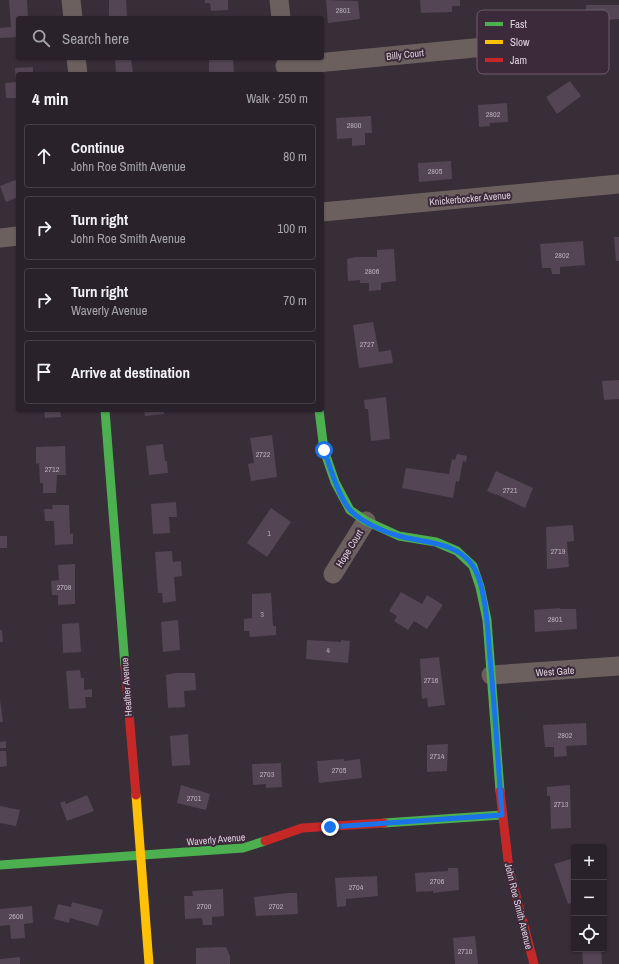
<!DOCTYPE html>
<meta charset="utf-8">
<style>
body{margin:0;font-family:"Archivo Narrow",sans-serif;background:#362f36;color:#f1f3f6}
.controls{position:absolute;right:12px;bottom:12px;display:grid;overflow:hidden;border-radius:4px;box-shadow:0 1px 3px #0004}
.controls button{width:36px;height:36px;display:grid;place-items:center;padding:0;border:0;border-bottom:1px solid #463f47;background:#2a222a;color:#f1f3f6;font:20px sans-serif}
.stop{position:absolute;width:12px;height:12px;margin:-9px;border:3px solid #1a73e8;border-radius:50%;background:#fff}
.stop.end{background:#1a73e8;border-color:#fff;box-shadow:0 1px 4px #0008}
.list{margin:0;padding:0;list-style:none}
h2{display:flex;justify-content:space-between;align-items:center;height:52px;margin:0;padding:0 16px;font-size:17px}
h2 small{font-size:13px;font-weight:400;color:#a5a4a8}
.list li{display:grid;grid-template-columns:26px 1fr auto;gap:12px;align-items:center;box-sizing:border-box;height:64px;margin:0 8px 8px;padding:0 8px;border:1px solid #463f47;border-radius:4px}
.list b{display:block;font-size:15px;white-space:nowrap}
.list p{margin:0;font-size:13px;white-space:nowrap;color:#a5a4a8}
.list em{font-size:13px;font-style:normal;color:#a5a4a8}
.icon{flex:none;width:22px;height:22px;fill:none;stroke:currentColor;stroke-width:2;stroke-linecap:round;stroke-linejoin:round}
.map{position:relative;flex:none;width:619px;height:964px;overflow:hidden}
.search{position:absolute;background:#2a222a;box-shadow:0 1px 3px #0004;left:16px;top:16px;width:308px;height:44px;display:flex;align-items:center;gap:10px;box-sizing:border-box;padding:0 14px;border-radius:4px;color:#a5a4a8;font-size:15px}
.panel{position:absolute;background:#2a222a;box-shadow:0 1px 3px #0004;left:16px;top:72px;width:308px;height:340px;border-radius:4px}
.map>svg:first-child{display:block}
.building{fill:#534553}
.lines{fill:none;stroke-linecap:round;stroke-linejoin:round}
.street{stroke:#6c605f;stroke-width:19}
.fast{stroke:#4caf50;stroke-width:9}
.slow{stroke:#ffc107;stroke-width:9}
.jam{stroke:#c62828;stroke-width:9}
.route{stroke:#1a73e8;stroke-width:5}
.labels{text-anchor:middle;stroke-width:4;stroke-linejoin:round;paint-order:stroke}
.number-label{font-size:8px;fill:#baaeba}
.street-label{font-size:10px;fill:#ddd1dc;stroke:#3c2a3b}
.key{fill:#3c2a3b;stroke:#6c5c6b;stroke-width:1}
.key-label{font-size:11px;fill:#ddd1dc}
</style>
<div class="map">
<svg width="619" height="964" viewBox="0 0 619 964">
<rect width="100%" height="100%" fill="#382e38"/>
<!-- building -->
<g class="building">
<path d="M9,0H27L28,18H18V37L0,38V28L11,27Z"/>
<path d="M109,0H126L127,18H109Z"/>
<path d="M205,0H228V10L211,11L210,3H205Z"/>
<path d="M326,0L358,1L360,19L328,23Z"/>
<path d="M420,0H460V6H452V12L421,13Z"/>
<path d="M586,5H619V19L605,20L606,35L587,36Z"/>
<path d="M115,58H131L133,74H116Z"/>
<path d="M209,58H233L234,74H211V72H209Z"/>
<path d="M33,67V74H18V98H6L5,83L16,82L15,68Z"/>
<path d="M570,81L581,96L557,114L546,97Z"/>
<path d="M507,103L508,122L490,123V126L479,127L478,105Z"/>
<path d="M371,116L372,133H365V145L352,146V138L337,139L336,118Z"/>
<path d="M451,161L452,179L419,182L418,163Z"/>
<path d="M18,179V197L6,202L0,186Z"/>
<path d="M614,237H619V261H616Z"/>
<path d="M583,241L585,265L560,267V274H552L551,268H542L540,244Z"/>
<path d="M394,249L396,281L381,283V290L369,291V283H360V280L348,281L347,259L355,257H377V250Z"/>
<path d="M373,322L379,352L391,350L393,363L359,368L353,325Z"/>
<path d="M619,380V399L604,400L602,381Z"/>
<path d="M386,397L390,439L371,441L368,409H365L364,400Z"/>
<path d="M44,410H60L61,417L45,418Z"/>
<path d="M144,410H164V414L145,416Z"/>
<path d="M272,435L277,477L251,481L248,464L254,463L250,438Z"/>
<path d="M163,444L165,461H167L168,473L149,475L146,446Z"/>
<path d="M65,446L66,475H57L56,493H43V483H40L39,463L36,464V447Z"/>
<path d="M457,454L467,456L466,462L463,461L459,482L456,481L453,498L402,488L406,468L449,474L452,459L455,460Z"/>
<path d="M496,471L533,488L525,508L496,494V495L487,491Z"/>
<path d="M176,502L177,517H169L170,533L153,534L151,504Z"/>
<path d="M52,505H69L70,534L73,533V544L55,545L54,521H45L44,509H53Z"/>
<path d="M271,508L291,522L267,557L247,543Z"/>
<path d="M573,525L574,541L567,542L569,567L547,569L546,527Z"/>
<rect x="0" y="536" width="7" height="12"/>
<path d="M172,551L173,562L181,561L182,576L174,577L176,601L163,603L162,593H158L155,552Z"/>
<path d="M75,564V604L58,605V595H52L51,581L59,580L58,565Z"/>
<path d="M401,592L422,604L427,595L443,605L427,629L414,621L408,630L394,621L397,616L389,611Z"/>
<path d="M271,593L273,626H276V635L250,637L249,631H244V619L252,618V594Z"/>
<path d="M560,608V609H576L577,629L535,632L534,610Z"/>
<path d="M178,620L180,650L163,652L161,622Z"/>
<path d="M79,623L81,652L63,653L62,624Z"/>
<path d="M0,630H2L3,642H0Z"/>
<path d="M307,640L341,642V640L350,641L348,663L306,659Z"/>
<path d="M439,657L445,705L428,707L427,698L422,699L420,659Z"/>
<path d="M80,670L81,678H84V690L92,689V697H85L86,708L69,709L66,671Z"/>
<path d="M175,673H195L196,690L184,691L185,707L168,708L166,675Z"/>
<path d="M0,699L3,722H0Z"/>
<path d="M586,723L587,745L566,746L567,756L554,757V747H545L543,725Z"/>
<path d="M188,734L190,765L172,766L170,736Z"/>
<path d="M6,741V748H0V742Z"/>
<path d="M448,744L447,771L427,772V745Z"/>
<path d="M0,751H6L7,766L0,767Z"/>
<path d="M344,759V761L360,759L362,778L319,783L317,761Z"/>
<path d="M281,763L282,787L266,788V784L253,785L252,764Z"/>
<path d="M181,785L210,794L206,810L177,803Z"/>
<path d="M570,785L571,828L551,829L550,796H547V787Z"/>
<path d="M87,795L94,811L67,821L60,803L65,801L66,804Z"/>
<path d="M0,806L20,810L16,826L0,823Z"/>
<path d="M574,858V902L568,904L554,864Z"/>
<path d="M448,868H458L459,890L433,893V891L416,892L415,873L448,871Z"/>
<path d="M377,876L378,896L346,899V906L337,907L335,878Z"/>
<path d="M223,889L224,916L212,917V925H203L202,918L185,919L184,896H193L192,891Z"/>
<path d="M288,893H297L298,914L256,916L254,897Z"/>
<path d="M72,902L103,910L98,926L70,918L69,923L54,919L58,904L71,907Z"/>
<path d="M32,906L33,923L24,924L25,938L11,939L10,925L0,926V909Z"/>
<path d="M475,936L478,964H455L453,938Z"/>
<path d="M226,947L230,956V964H196V948Z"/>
<path d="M582,949H601L602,964H583Z"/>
<path d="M20,957V964H0V959Z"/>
</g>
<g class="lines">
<!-- street -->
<g class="street">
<path d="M71,0L73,18"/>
<path d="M279,0L281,18"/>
<path d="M76,58L78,74"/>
<path d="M285,66L495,46L522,31"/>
<path d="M322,212L619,184"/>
<path d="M0,238L18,236"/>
<path d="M333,574L366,521"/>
<path d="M491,675L619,666"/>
</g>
<!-- fast -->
<g class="fast">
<path d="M105,410L125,666"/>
<path d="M319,410L324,450L335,482L350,510L366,521L399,536L436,542L457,551L473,566L480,587L487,620L500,791"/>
<path d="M384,823L502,815"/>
<path d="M0,865L243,848L265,841"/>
</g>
<!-- slow -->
<path class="slow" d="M136,795L149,964"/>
<!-- jam -->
<g class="jam">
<path d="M125,666L136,795"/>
<path d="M500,791L509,869L534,964"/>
<path d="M265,841L302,828L384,823"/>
</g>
</g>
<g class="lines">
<!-- route -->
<path class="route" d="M324,450C330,467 339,498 351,511C362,522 384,532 399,536C424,543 456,541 473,566C486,586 488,633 490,658C495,710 498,762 502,815L330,827"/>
</g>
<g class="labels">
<!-- number labels -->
<g class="number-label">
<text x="343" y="13">2801</text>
<text x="493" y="117">2802</text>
<text x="354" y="128">2800</text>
<text x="435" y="174">2805</text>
<text x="562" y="258">2802</text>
<text x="372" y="274">2806</text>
<text x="367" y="347">2727</text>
<text x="263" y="457">2722</text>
<text x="52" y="472">2712</text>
<text x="510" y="493">2721</text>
<text x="269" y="536">1</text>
<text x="558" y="554">2719</text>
<text x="64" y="590">2708</text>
<text x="262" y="617">3</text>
<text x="555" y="622">2801</text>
<text x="328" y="653">4</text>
<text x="431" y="683">2716</text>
<text x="565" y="738">2802</text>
<text x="437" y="759">2714</text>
<text x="339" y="773">2705</text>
<text x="267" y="777">2703</text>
<text x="194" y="801">2701</text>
<text x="561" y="807">2713</text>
<text x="437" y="884">2706</text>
<text x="356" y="890">2704</text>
<text x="204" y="909">2700</text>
<text x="276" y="909">2702</text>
<text x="16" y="919">2600</text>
<text x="465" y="954">2710</text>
</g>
<!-- street labels -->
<g class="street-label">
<text transform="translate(405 54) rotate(-6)" y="4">Billy Court</text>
<text transform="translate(470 198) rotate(-5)" y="4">Knickerbocker Avenue</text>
<text transform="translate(349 548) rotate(-58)" y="4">Hope Court</text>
<text transform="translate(555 671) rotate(-4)" y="4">West Gate</text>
<text transform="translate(126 687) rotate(-94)" y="4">Heather Avenue</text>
<text transform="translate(216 839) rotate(-5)" y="4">Waverly Avenue</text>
<text transform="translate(519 906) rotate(76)" y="4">John Roe Smith Avenue</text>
</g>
</g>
<!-- legend -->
<rect x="477" y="10" width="132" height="64" rx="6" class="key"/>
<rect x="485" y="22" width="18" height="4" fill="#4caf50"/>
<rect x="485" y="40" width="18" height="4" fill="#ffc107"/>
<rect x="485" y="58" width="18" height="4" fill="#c62828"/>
<g class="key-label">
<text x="510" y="28">Fast</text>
<text x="510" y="46">Slow</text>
<text x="510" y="64">Jam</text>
</g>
</svg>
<div class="controls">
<button>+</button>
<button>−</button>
<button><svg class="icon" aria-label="locate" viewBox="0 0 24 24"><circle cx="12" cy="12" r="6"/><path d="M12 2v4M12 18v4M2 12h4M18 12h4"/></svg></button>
</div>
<div class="stop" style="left:324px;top:450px"></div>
<div class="stop end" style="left:330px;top:827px"></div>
<div class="search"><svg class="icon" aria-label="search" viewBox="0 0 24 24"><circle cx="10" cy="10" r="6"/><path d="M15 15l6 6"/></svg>Search here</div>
<section class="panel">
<h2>4 min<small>Walk · 250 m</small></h2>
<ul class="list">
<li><svg class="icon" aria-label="ahead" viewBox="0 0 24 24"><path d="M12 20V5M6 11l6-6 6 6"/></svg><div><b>Continue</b><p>John Roe Smith Avenue</p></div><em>80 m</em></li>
<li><svg class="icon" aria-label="right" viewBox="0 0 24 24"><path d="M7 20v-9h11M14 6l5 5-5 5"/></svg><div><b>Turn right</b><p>John Roe Smith Avenue</p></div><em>100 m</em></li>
<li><svg class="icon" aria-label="right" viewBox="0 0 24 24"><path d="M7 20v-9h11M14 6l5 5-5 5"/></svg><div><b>Turn right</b><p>Waverly Avenue</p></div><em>70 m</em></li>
<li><svg class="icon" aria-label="arrive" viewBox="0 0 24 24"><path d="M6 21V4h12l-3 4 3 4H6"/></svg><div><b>Arrive at destination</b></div></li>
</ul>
</section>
</div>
